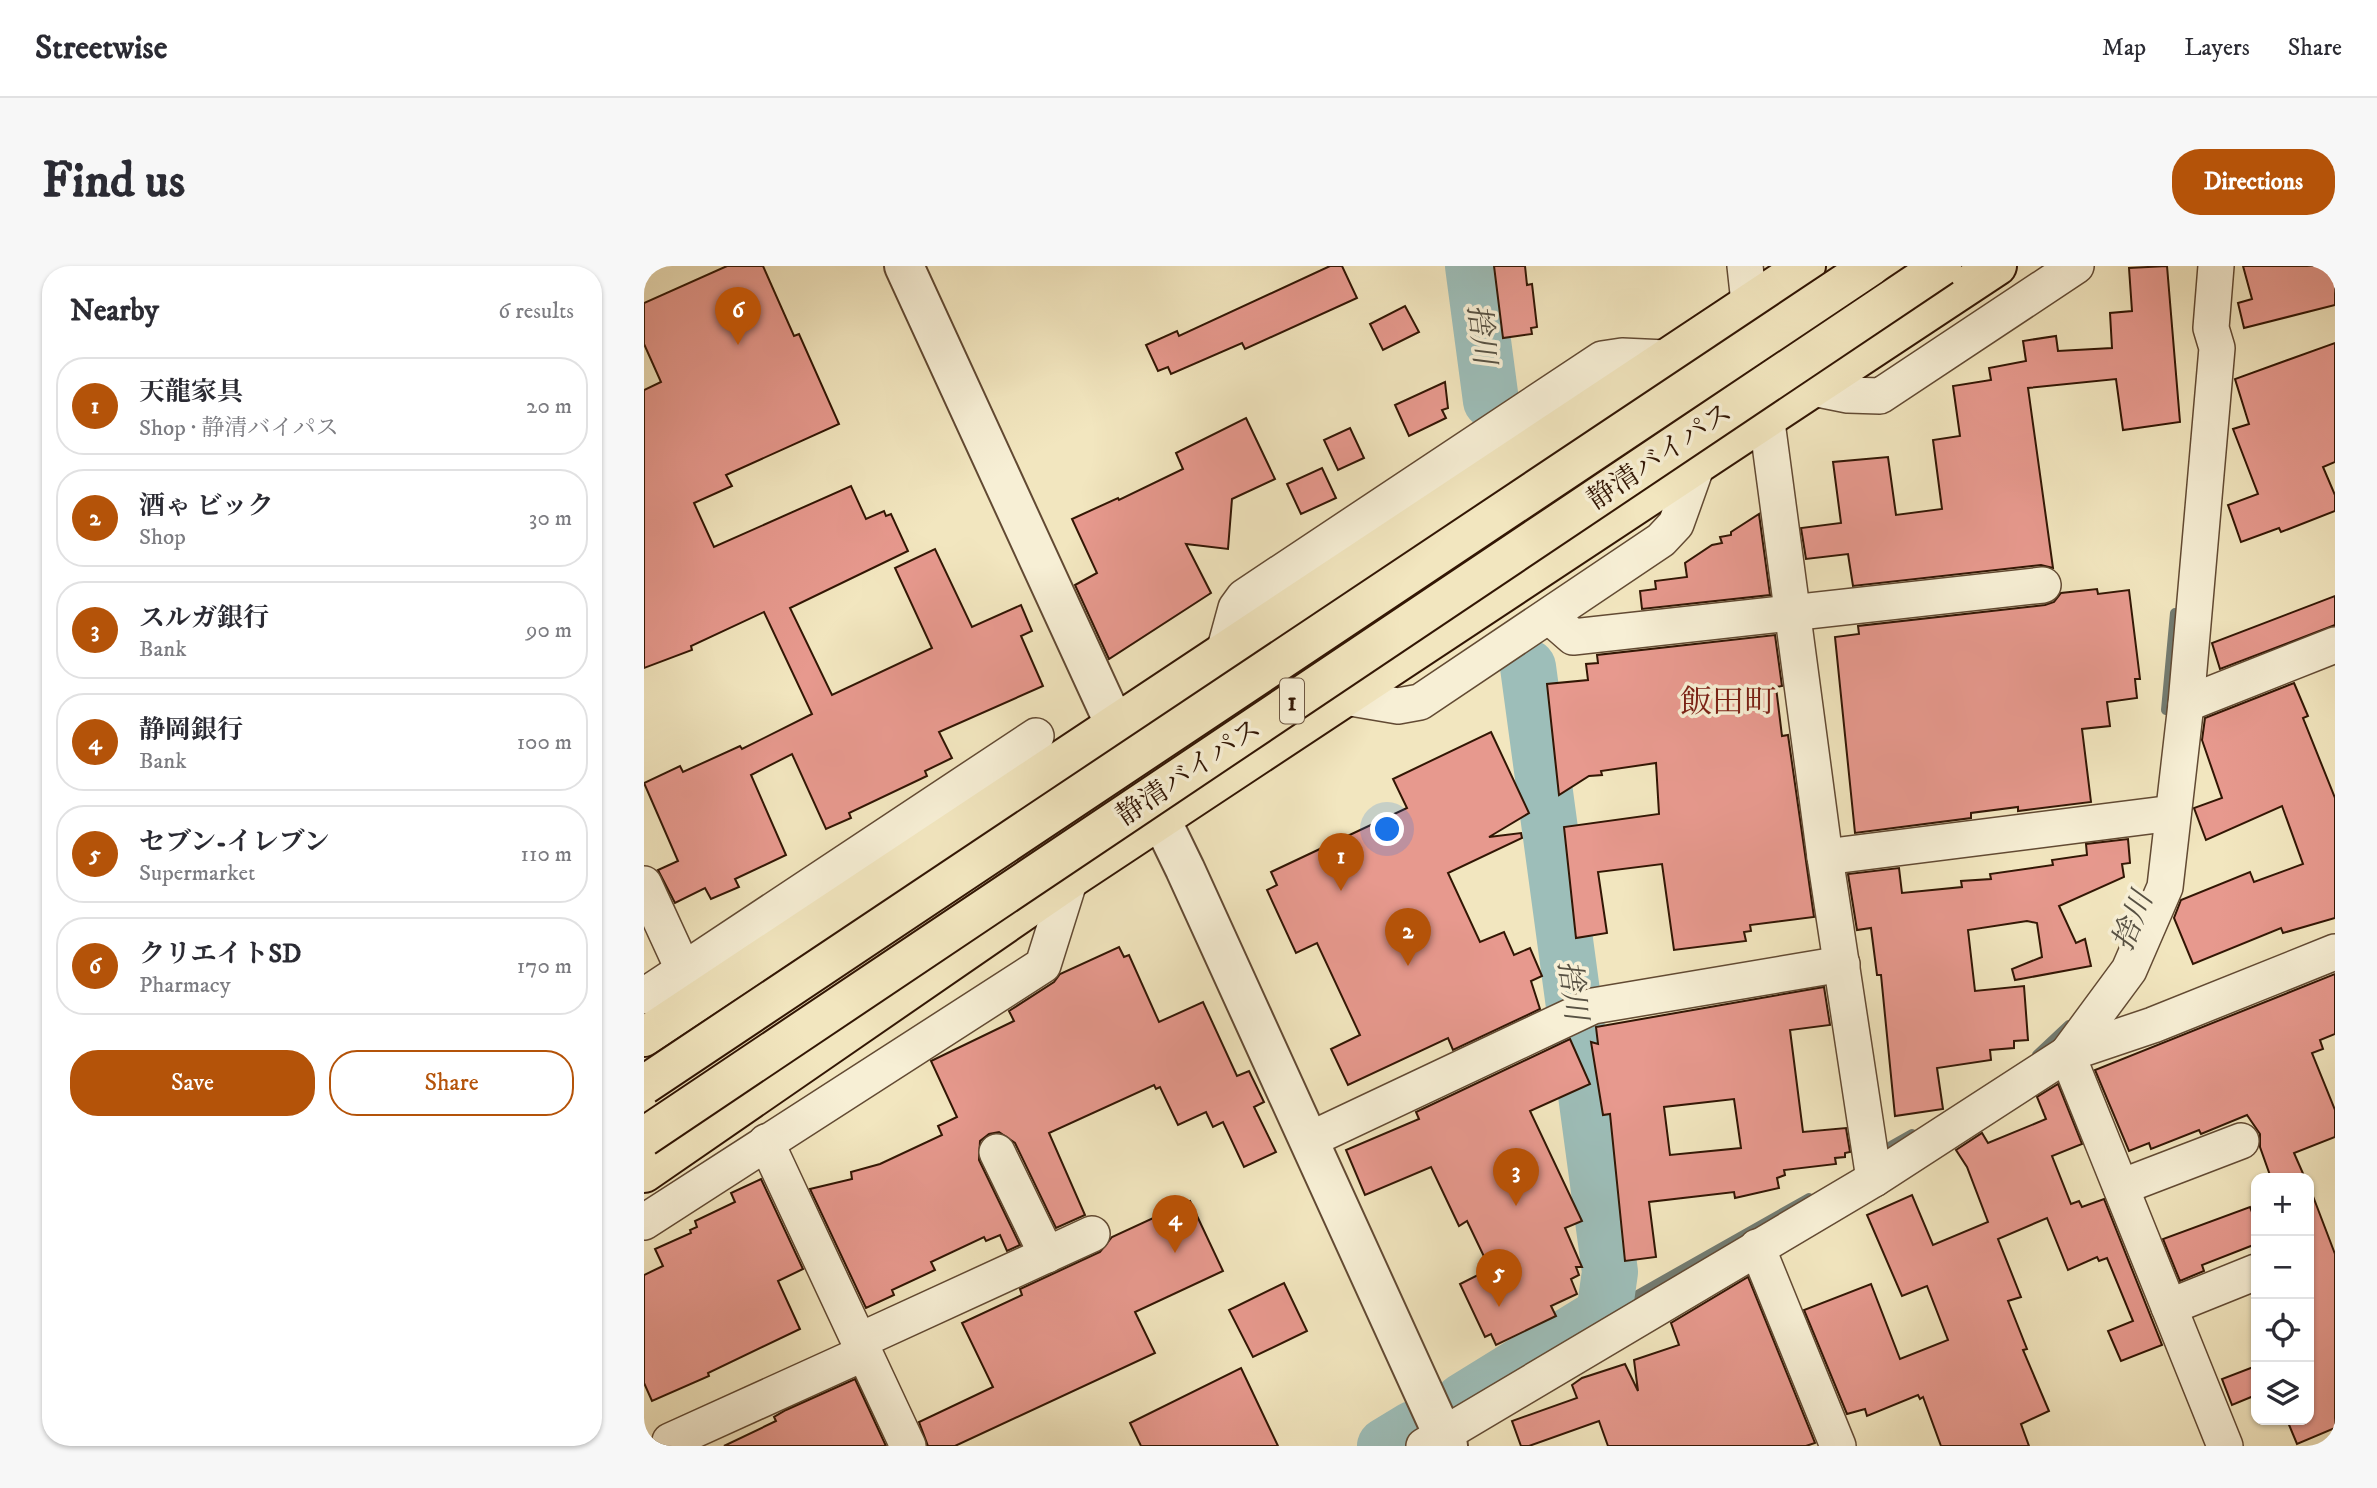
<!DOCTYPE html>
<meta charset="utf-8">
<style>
body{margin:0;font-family:"IM FELL DW Pica","Noto Serif JP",serif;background:#f7f7f7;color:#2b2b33}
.controls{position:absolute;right:21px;bottom:21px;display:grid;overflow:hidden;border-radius:14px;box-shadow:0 2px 5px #0004}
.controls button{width:63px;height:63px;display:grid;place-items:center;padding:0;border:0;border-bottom:2px solid #e1e1e2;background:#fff;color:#2b2b33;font:35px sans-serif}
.you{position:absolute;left:744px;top:564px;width:24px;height:24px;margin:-18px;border:5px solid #fff;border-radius:50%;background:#1a73e8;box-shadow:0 0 0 10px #1a73e833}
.badge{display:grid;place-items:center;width:46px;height:46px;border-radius:50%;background:#b45309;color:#fff;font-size:23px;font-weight:700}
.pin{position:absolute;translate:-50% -58px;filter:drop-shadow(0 2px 4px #0008)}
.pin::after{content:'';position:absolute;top:37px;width:24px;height:21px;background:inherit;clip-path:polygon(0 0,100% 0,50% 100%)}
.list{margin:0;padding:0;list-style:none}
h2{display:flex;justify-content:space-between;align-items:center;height:91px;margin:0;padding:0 28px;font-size:30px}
h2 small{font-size:23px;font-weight:400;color:#7c7c81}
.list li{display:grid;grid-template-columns:46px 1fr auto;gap:21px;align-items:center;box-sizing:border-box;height:98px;margin:0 14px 14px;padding:0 14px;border:2px solid #e1e1e2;border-radius:28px}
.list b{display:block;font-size:26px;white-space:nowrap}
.list p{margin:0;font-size:23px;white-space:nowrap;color:#7c7c81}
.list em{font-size:23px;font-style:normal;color:#7c7c81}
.actions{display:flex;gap:14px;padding:21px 28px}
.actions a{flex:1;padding:16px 0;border:2px solid #b45309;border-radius:28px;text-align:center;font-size:24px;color:#b45309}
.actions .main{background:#b45309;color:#fff}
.icon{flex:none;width:38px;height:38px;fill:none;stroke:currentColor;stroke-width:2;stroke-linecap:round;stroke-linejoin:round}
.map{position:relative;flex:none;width:1691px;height:1180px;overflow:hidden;border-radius:28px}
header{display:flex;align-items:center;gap:42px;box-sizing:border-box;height:98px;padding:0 35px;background:#fff;border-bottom:2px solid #e1e1e2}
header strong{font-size:33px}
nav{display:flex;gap:38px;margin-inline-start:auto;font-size:24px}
.intro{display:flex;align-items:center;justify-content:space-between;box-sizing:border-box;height:168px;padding:0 42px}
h1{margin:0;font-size:49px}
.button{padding:18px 32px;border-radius:28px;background:#b45309;color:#fff;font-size:24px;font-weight:700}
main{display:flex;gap:42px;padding:0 42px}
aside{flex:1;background:#fff;border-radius:28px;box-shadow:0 2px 5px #0004}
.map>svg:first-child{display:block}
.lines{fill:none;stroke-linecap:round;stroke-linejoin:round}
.stream{stroke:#727b71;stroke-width:10}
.river{stroke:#9dbeb9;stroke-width:56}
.building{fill:#e7998e;stroke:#321604;stroke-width:2;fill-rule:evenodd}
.minor-casing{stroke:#624a33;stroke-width:38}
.tertiary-casing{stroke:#624a33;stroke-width:42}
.trunk-casing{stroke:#321604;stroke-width:42}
.minor{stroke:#f7efd5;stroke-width:35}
.tertiary{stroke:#f7efd5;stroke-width:38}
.trunk{stroke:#f2e6bf;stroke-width:38}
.motorway-bridge-casing{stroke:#321604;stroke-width:42;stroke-linecap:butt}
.motorway-bridge{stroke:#f2e6bf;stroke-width:38}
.labels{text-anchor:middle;stroke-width:7;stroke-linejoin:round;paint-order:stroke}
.shield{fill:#f7efd5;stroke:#6d5743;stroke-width:2}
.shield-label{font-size:26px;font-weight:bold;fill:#321604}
.street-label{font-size:28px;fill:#321604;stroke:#f7efd5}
.water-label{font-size:30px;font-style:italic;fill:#575143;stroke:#f7efd5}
.quarter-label{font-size:32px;fill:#7a1f14;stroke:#f7efd5}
</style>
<header>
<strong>Streetwise</strong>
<nav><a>Map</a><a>Layers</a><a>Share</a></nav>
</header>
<div class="intro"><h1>Find us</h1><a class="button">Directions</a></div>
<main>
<aside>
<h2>Nearby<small>6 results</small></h2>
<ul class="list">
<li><span class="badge">1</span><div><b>天龍家具</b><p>Shop · 静清バイパス</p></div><em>20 m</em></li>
<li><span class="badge">2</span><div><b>酒ゃ ビック</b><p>Shop</p></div><em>30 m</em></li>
<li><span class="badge">3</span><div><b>スルガ銀行</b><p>Bank</p></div><em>90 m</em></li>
<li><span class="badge">4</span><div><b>静岡銀行</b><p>Bank</p></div><em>100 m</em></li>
<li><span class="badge">5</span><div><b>セブン-イレブン</b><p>Supermarket</p></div><em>110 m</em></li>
<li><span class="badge">6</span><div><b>クリエイトSD</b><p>Pharmacy</p></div><em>170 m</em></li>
</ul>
<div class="actions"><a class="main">Save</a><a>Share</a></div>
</aside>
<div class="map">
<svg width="1691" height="1180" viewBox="0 0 1691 1180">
<rect width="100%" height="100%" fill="#f2e6bf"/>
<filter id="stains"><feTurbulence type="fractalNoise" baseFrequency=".00286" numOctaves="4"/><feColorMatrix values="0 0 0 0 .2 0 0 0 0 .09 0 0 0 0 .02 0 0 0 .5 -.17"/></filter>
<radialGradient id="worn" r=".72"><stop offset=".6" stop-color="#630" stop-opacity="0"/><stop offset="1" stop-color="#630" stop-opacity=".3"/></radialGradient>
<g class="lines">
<!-- stream -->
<g class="stream">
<path d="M1522,444L1531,347"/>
<path d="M1393,789L1425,759"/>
<path d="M1245,881L1268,868"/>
<path d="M960,1048L1165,932"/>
</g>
<!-- river -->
<g class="river">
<path d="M829,0L847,135"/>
<path d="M819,1135L960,1048L966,1006L884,401"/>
<path d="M741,1180L769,1163"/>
</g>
</g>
<!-- building -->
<g class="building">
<path d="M83,0H119L150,70L155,68L195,158L82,209L88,220L50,237L70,281L207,220L222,253L240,245L242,250L247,248L264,285L146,342L188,429L288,382L251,302L291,283L328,361L377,339L388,365L377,370L399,420L295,466L308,492L281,505L283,510L205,547L207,552L182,563L148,488L107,509L142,589L91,613L95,621L67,633L61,622L31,637L14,604L34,595L0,517L36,500L39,506L96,480L98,483L168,448L120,346L47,380L48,384L0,402V124L17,116L0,78V37Z"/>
<path d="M686,0H698L713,32L601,83L598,77L527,108L524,101L514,105L502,79L533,65L535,70Z"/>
<path d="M850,0H881L883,19L888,18L893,61L887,62L888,68L859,72Z"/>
<path d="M1523,0L1536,156L1479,164L1472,113L1384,122L1409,302L1397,299L1209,320L1204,288L1162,293L1157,262L1197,257L1189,196L1244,191L1252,249L1298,243L1289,174L1316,170L1309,120L1347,114L1345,102L1382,95L1379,75L1412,70L1414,85L1468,82L1466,47L1488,45L1485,2Z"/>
<path d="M1599,0H1691V39L1600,62L1594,37L1608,33Z"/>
<path d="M761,40L775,66L739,84L726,58Z"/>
<path d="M1691,77V196L1679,201L1691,229V245L1637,266L1635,262L1597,276L1584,239L1614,228L1589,163L1605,158L1591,113Z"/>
<path d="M801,116L804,142L798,144L802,152L765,170L751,139Z"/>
<path d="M602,152L631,213L588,233L584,283L542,278L567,327L465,393L431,319L453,307L428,253L474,232L475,234L539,203L532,187Z"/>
<path d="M706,162L720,192L694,204L680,174Z"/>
<path d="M678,202L692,232L657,248L643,218Z"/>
<path d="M1115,248L1126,329L998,343L996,325L1012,323L1011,315L1043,311L1041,297L1068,279L1078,277L1076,271L1087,269V266Z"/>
<path d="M1453,323L1454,328L1485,324L1496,413H1491L1493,432L1463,436L1466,460L1438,463L1447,536L1374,545V541L1327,547V552L1211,567L1191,371L1215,368L1214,360L1401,339L1410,336L1417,327Z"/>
<path d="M1691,330V359L1576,403L1568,377Z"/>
<path d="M1131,369L1138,420L1132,421L1138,470L1144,469L1170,651L1106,659L1107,665L1100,666L1102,675L1030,684L1018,598L954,606L963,667L932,672L920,561L1015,548L1012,497L957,505L958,509L945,510L915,529L903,418L944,414L942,398L954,397L953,389Z"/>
<path d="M1650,417L1664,450L1659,452L1691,532V652L1639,667L1637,662L1549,698L1530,652L1537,634L1606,606L1610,616L1659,598L1638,540L1562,574L1550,542L1578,532L1558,474L1561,452Z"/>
<path d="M847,466L885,547L845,571L877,567L878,572L804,607L836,676L860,666L870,689L886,682L898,710L887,715L896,743L809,784L804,772L704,819L687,783L716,769L673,677L652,687L623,624L633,619L627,606L763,542L749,513Z"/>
<path d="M1484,573L1486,597L1478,598L1480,611L1415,640L1432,677L1441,673L1447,700L1371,714L1368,703L1398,691L1393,657L1383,655L1324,664L1331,725L1380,720L1384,774L1370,775V782L1346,784L1347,794L1293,802L1299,843L1251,850L1237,709H1233L1227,662L1213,664L1204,608L1255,602L1258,627L1318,621L1317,615L1347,613L1346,608L1409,599L1408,594L1443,589L1442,578Z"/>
<path d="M475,681L480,691L485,689L515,756L559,736L593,810L605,805L620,836L610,841L632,886L600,901L579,856L569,861L562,846L534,859L516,821L512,823L510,819L405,867L441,949L412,962L371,877L355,866L345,868L336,875L335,894L376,979L363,985L356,969L342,975L340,971L287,996L291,1004L248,1024L250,1029L222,1042L166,923L208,913L207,906L236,898L298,869L294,860L313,851L287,795L370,755L365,745L410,716L416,708Z"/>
<path d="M1691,708V768L1676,774L1679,783L1668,787L1691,844V871L1650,887L1661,912H1627L1616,881V868L1603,849L1557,868L1555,864L1507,883L1505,877L1485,885L1451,804Z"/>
<path d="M1180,721L1186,759L1146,764L1159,866L1202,862L1206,886L1201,887V891L1191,892L1192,898L1140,904L1141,909L1133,912L1135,922L1091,932L1090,926L1005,936L1012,991L981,995L966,848L959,849L947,776L954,778L952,761ZM1090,833L1097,882L1026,889L1020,841Z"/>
<path d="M926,773L946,818L886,845L938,955L921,962L938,1001H932L935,1009L927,1013L933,1028L907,1040L912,1050L852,1079L847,1068L841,1071L816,1018L846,1003L823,955L815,960L787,901L721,929L702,884L775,853L772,846Z"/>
<path d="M1414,818L1438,878L1408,890L1427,938L1435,935L1438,941L1460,933L1518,1079L1477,1095L1464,1065L1489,1055L1463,992L1455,995L1453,991L1424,1004L1403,952L1354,973L1377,1031L1364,1035L1383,1083L1379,1084L1405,1145L1377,1158L1385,1180H1297L1279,1131L1276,1133L1274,1129L1223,1150L1221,1143L1203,1148L1160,1044L1227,1018L1256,1093L1304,1074L1283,1020L1258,1030L1223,949L1268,929L1289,979L1344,956L1323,901L1312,884L1338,867L1344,877L1402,853L1393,831Z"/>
<path d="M117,913L159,1003L134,1015L156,1063L64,1107L65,1110L8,1135L0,1117V1009L19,1000L11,983L47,967L46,964L53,961L51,955L91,936L87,927Z"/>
<path d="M1667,925L1691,988V1162L1653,1178L1643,1154H1665Z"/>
<path d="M546,935L579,1005L491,1046L511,1087L311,1180H284L275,1156L349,1121L318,1057L378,1029L376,1023L456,986L468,971Z"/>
<path d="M1606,941L1612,957V978L1558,999L1560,1005L1536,1015L1519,973Z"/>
<path d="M1104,1011L1171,1177L1162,1180H964L955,1155L885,1180H877L868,1155L933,1132L928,1119L938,1112L981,1098L994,1125L990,1094L1035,1079L1027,1057Z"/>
<path d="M640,1017L663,1065L609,1091L585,1044Z"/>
<path d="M1612,1100V1129L1588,1139L1578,1113Z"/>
<path d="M597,1102L634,1180H497L486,1157Z"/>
<path d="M211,1113L242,1180H80L132,1155L130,1151L142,1144Z"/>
</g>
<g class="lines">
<!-- minor casing -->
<g class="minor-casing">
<g id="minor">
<path d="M1101,0L1108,64"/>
<path d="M1169,122L1204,129L1236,130L1432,0"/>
<path d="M1119,126L1181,591L1230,913"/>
<path d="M906,351L929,371L1399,319"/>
<path d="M580,386L592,342L600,331L958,93L978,90L1022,92"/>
<path d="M701,431L754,440L776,436L1017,274L1032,258L1053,199"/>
<path d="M1542,438L1691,379"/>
<path d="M1181,591L1529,547"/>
<path d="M0,618L39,703"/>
<path d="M0,730L392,470"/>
<path d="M1423,788L1485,704L1521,621L1542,438L1573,82L1567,62L1572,0"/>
<path d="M1423,788L1581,1180"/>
<path d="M665,874L949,740L1198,698"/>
<path d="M122,876L264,1180"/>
<path d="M353,886L403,989"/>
<path d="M1477,921L1597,875"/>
<path d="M0,956L399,699L426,613"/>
<path d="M1113,981L1194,1180"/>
<path d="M1525,1041L1612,1006"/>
<path d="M215,1075L448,968"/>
<path d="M26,1175L220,1087"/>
<path d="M780,1180L1230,913L1423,788L1509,759L1691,686"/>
</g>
</g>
<!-- tertiary casing -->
<g class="tertiary-casing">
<path id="tertiary" d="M260,0L471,459L541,603L804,1180"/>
</g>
<!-- trunk casing -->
<g class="trunk-casing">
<g id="trunk">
<path d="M0,771L1162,0"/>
<path d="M0,907L426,613L1353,0"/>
</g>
</g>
<!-- minor -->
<use href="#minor" class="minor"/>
<!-- tertiary -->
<use href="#tertiary" class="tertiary"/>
<!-- trunk -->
<use href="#trunk" class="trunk"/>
<!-- motorway-bridge casing -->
<g class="motorway-bridge-casing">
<g id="motorway-bridge">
<path d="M0,819L1227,0"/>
<path d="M0,871L1298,0"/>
</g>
</g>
<!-- motorway-bridge -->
<use href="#motorway-bridge" class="motorway-bridge"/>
</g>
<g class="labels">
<!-- shield labels -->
<rect class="shield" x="636" y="412.5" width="24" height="45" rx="5"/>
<g class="shield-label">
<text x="648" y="444">1</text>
</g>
<!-- street labels -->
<g class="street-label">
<text transform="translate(1015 189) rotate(-34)" y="10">静清バイパス</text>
<text transform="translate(544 505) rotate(-34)" y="10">静清バイパス</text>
</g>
<!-- water labels -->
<g class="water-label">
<text transform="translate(838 68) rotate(83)" y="10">捨川</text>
<text transform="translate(1488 655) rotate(-68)" y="10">捨川</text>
<text transform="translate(929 724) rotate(82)" y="10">捨川</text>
</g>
<!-- quarter labels -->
<g class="quarter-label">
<text x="1084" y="446">飯田町</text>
</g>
</g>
<rect width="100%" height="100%" filter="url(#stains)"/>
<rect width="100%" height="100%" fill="url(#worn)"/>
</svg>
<div class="controls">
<button>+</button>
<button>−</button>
<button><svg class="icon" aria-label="locate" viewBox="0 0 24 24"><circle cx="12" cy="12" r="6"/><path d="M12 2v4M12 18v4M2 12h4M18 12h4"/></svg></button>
<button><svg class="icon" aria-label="layers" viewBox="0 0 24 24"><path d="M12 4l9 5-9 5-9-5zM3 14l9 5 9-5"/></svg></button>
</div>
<div class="you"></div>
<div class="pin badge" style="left:697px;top:625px">1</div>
<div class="pin badge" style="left:764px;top:700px">2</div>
<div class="pin badge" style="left:872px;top:940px">3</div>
<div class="pin badge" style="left:531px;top:987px">4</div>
<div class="pin badge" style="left:855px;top:1041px">5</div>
<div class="pin badge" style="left:94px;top:79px">6</div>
</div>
</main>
